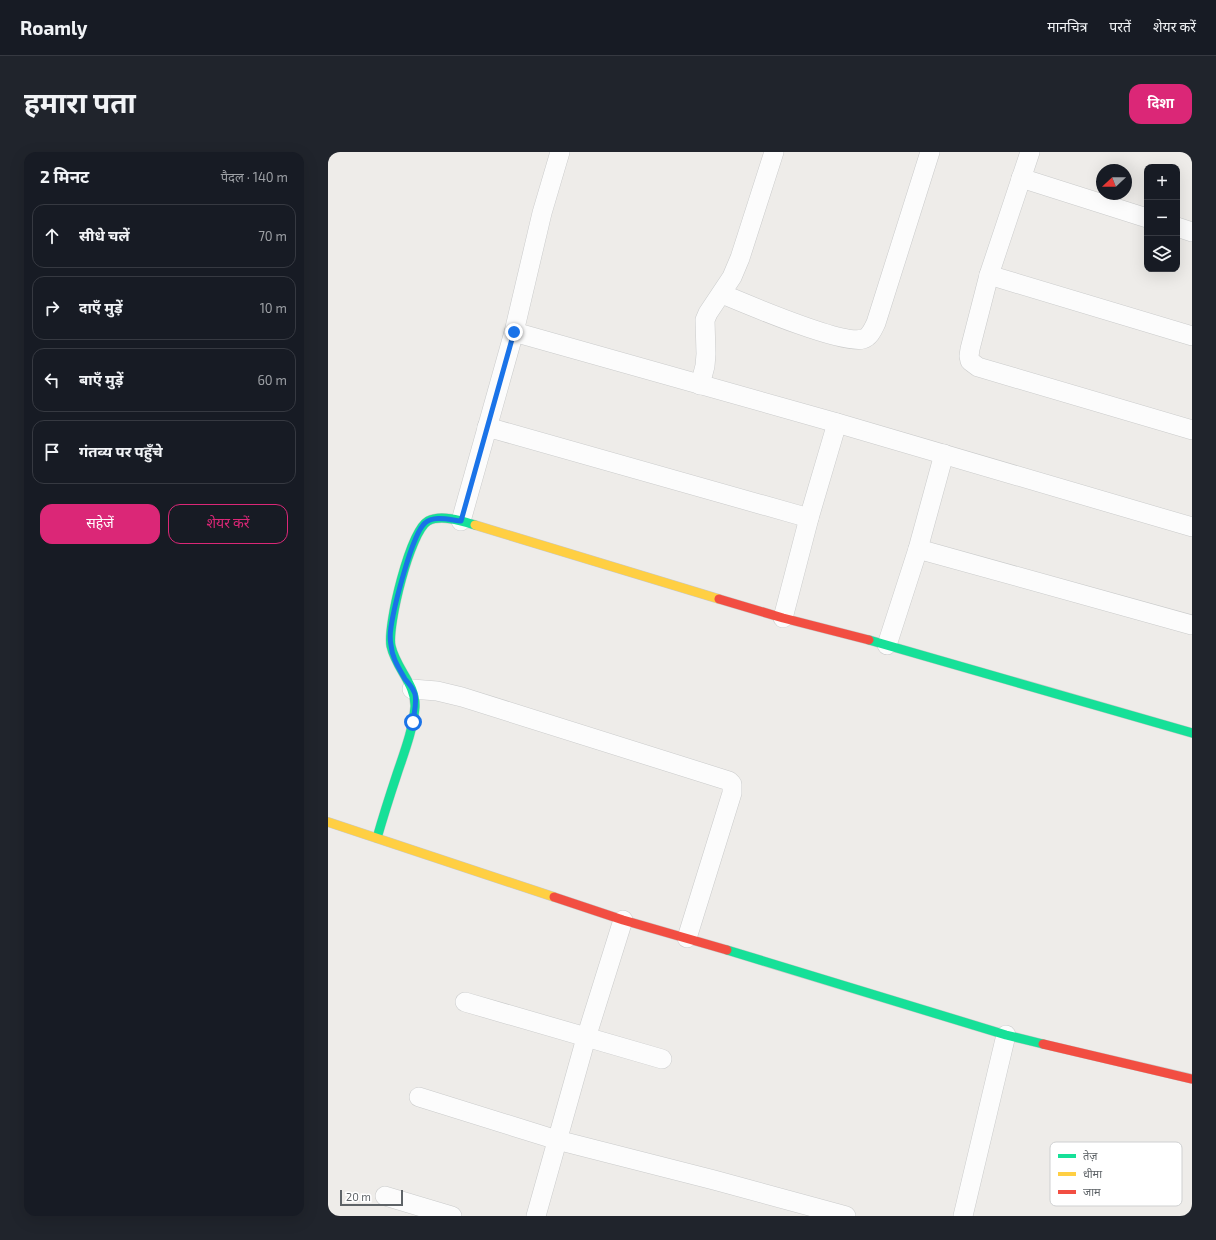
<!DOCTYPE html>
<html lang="hi">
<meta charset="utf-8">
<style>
body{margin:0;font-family:"Exo 2","Noto Sans Devanagari",sans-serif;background:#20242c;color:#f1f3f6}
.controls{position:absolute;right:12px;top:12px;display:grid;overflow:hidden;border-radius:8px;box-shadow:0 4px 16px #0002}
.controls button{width:36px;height:36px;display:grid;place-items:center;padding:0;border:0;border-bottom:1px solid #363941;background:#171b24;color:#f1f3f6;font:20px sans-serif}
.compass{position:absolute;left:768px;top:12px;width:36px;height:36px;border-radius:50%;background:#171b24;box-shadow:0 4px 16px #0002;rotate:248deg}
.scale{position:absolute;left:12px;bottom:10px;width:63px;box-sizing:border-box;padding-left:4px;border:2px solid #5e6367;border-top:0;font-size:11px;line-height:14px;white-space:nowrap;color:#5e6367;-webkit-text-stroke:3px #fff;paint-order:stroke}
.stop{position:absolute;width:12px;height:12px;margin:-9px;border:3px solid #1a73e8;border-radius:50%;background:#fff}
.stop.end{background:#1a73e8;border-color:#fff;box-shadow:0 1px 4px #0008}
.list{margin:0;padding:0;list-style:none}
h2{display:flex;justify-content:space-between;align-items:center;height:52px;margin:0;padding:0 16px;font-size:17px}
h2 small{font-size:13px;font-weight:400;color:#9ea1a6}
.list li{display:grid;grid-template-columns:26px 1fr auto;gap:12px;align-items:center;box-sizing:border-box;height:64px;margin:0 8px 8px;padding:0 8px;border:1px solid #363941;border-radius:12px}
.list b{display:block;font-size:15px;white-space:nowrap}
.list em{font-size:13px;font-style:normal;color:#9ea1a6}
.actions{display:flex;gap:8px;padding:12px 16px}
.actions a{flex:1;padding:9px 0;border:1px solid #db2777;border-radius:12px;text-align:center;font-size:14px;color:#db2777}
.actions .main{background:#db2777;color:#fff}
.icon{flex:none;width:22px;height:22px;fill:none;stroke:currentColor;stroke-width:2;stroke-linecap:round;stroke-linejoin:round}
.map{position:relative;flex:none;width:864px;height:1064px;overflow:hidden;border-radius:12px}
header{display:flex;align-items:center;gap:24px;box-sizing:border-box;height:56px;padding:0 20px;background:#171b24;border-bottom:1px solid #363941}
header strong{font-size:19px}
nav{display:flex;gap:22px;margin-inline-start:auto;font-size:14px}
.intro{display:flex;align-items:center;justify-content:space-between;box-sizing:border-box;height:96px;padding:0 24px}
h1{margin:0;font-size:28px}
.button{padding:10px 18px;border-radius:12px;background:#db2777;color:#fff;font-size:14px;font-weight:700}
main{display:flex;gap:24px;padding:0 24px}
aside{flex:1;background:#171b24;border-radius:12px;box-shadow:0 4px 16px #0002}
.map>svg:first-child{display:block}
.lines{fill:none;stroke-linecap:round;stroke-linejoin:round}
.street-casing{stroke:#cacbcb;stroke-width:20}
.fast-casing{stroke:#c8c9c8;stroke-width:10}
.slow-casing{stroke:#c8c9c8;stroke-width:10}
.jam-casing{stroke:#c8c9c8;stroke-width:10}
.street{stroke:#fcfcfc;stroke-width:19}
.fast{stroke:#16e098;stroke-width:9}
.slow{stroke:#ffcf43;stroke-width:9}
.jam{stroke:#f24e42;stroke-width:9}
.route{stroke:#1a73e8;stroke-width:5}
.key{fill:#fff;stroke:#cfd0d1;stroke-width:1}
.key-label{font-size:11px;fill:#5e6367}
</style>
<header>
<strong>Roamly</strong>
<nav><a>मानचित्र</a><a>परतें</a><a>शेयर करें</a></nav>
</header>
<div class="intro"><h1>हमारा पता</h1><a class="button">दिशा</a></div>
<main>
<aside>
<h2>2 मिनट<small>पैदल · 140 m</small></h2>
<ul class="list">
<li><svg class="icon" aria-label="ahead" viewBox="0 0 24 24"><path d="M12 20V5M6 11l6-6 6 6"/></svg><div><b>सीधे चलें</b></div><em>70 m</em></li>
<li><svg class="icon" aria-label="right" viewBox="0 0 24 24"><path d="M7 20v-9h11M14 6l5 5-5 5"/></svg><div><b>दाएँ मुड़ें</b></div><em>10 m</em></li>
<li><svg class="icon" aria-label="left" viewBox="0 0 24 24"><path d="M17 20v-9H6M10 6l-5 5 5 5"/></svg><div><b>बाएँ मुड़ें</b></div><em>60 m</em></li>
<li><svg class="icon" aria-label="arrive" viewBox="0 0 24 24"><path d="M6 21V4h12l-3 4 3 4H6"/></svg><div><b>गंतव्य पर पहुँचे</b></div></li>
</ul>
<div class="actions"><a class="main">सहेजें</a><a>शेयर करें</a></div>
</aside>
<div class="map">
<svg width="864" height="1064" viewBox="0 0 864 1064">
<rect width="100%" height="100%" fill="#eeece9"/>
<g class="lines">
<!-- street casing -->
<g class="street-casing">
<g id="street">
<path d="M702,0L661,123L642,197L641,204L642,209L650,215L864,278"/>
<path d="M693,26L819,66"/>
<path d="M849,75L864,80"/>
<path d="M661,123L864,184"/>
<path d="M394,142C418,152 514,193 535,187C542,185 545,177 548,171L602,0"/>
<path d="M186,180L509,271L864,375"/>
<path d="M372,233L377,214L378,202L377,168L380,161L404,125L412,106L446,0"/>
<path d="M159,275L481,366"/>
<path d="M133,369L186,180L214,61L232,0"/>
<path d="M590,397L864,473"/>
<path d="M455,466L481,366L509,271"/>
<path d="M559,493L590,397L616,302"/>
<path d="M84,537L109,539L134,545L401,629L404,632V641L359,786"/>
<path d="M137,850L334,907"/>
<path d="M91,945L229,988L386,1028L518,1064"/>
<path d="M57,1044L124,1064"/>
<path d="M208,1064L258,886L295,768"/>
<path d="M635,1064L678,883"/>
</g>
</g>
<!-- fast casing -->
<g class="fast-casing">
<g id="fast">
<path d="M541,488L864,581"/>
<path d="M49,686C55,665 62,643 69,622C76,601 85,578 87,555C88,532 68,517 63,494C59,474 82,379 100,369C113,362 134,369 147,373"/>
<path d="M399,798L678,883L715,892"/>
</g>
</g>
<!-- slow casing -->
<g class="slow-casing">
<g id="slow">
<path d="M147,373L391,447"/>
<path d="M0,670L226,745"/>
</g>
</g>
<!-- jam casing -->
<g class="jam-casing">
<g id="jam">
<path d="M391,447L455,466L541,488"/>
<path d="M226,745L295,768L399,798"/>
<path d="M715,892L864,927"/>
</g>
</g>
<!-- street -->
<use href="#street" class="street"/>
<!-- fast -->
<use href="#fast" class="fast"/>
<!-- slow -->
<use href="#slow" class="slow"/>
<!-- jam -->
<use href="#jam" class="jam"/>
</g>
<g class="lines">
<!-- route -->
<path class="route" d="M85,570C86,561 89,551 87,542C85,536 81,532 77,527C71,516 64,506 63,493C62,488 62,481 63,475C66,455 84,382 97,371C106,363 122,368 133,369L186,180"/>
</g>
<!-- legend -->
<rect x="722" y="990" width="132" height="64" rx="6" class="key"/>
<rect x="730" y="1002" width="18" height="4" fill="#16e098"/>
<rect x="730" y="1020" width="18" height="4" fill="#ffcf43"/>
<rect x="730" y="1038" width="18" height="4" fill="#f24e42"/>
<g class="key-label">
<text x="755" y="1008">तेज़</text>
<text x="755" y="1026">धीमा</text>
<text x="755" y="1044">जाम</text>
</g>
</svg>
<div class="controls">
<button>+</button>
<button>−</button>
<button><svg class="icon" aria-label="layers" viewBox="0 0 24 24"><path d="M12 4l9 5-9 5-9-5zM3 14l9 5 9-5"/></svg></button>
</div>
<svg class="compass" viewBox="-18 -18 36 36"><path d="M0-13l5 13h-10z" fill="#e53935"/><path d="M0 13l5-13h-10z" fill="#9ea1a6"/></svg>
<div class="scale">20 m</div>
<div class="stop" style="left:85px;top:570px"></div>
<div class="stop end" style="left:186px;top:180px"></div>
</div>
</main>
